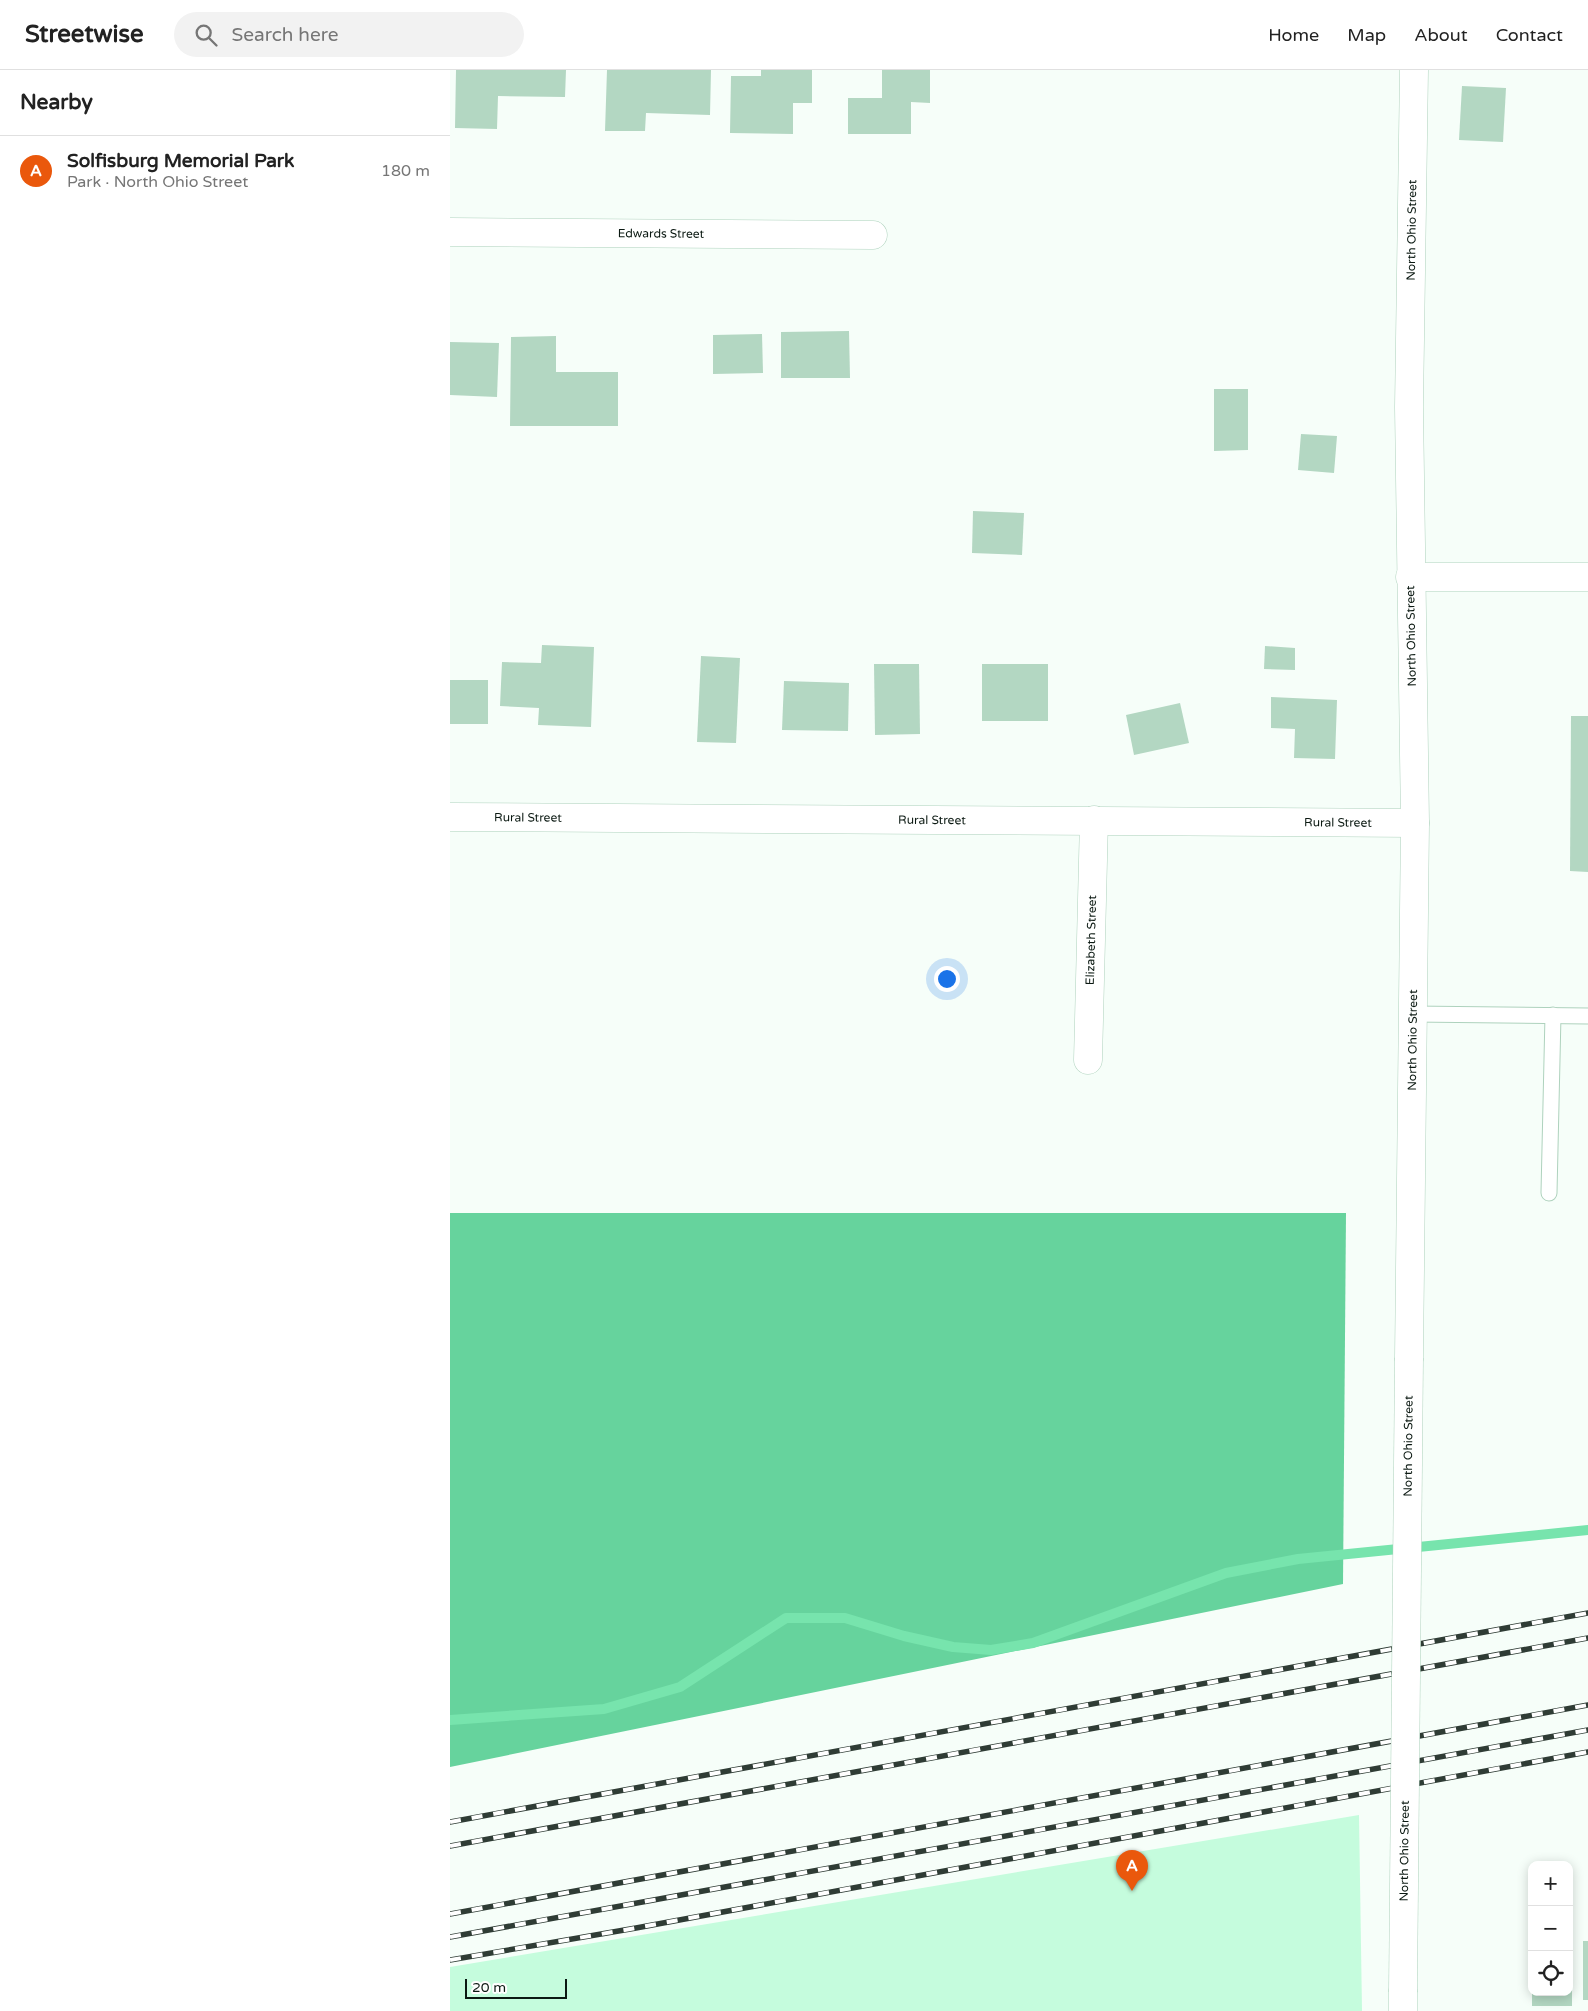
<!DOCTYPE html>
<meta charset="utf-8">
<style>
body{margin:0;font-family:"Varela Round",sans-serif;background:#f2f2f2;color:#222}
.controls{position:absolute;right:15px;bottom:15px;display:grid;overflow:hidden;border-radius:10px;box-shadow:0 2px 12px #0003}
.controls button{width:45px;height:45px;display:grid;place-items:center;padding:0;border:0;border-bottom:1px solid #e0e0e0;background:#fff;color:#222;font:25px sans-serif}
.scale{position:absolute;left:15px;bottom:12px;width:102px;box-sizing:border-box;padding-left:5px;border:2px solid #0b1912;border-top:0;font-size:14px;line-height:18px;white-space:nowrap;color:#0b1912;-webkit-text-stroke:4px #fff;paint-order:stroke}
.you{position:absolute;left:496px;top:908px;width:18px;height:18px;margin:-12px;border:4px solid #fff;border-radius:50%;background:#1a73e8;box-shadow:0 0 0 8px #1a73e833}
.badge{display:grid;place-items:center;width:32px;height:32px;border-radius:50%;background:#ea580c;color:#fff;font-size:16px;font-weight:700}
.pin{position:absolute;translate:-50% -41px;filter:drop-shadow(0 1px 2px #0008)}
.pin::after{content:'';position:absolute;top:26px;width:18px;height:15px;background:inherit;clip-path:polygon(0 0,100% 0,50% 100%)}
.list{margin:0;padding:0;list-style:none}
h2{display:flex;justify-content:space-between;align-items:center;height:65px;margin:0;padding:0 20px;font-size:21px}
h2 small{font-size:16px;font-weight:400;color:#767676}
.list li{display:grid;grid-template-columns:32px 1fr auto;gap:15px;align-items:center;box-sizing:border-box;height:70px;padding:0 20px;border-top:1px solid #e0e0e0}
.list b{display:block;font-size:19px;white-space:nowrap}
.list p{margin:0;font-size:16px;white-space:nowrap;color:#767676}
.list em{font-size:16px;font-style:normal;color:#767676}
.icon{flex:none;width:28px;height:28px;fill:none;stroke:currentColor;stroke-width:2;stroke-linecap:round;stroke-linejoin:round}
.map{position:relative;flex:none;width:1138px;height:1941px;overflow:hidden}
header{display:flex;align-items:center;gap:30px;box-sizing:border-box;height:70px;padding:0 25px;background:#fff;border-bottom:1px solid #e0e0e0}
header strong{font-size:24px}
nav{display:flex;gap:28px;margin-inline-start:auto;font-size:18px}
.search{width:350px;height:45px;background:#f2f2f2;display:flex;align-items:center;gap:12px;box-sizing:border-box;padding:0 18px;border-radius:28px;color:#767676;font-size:19px}
main{display:flex}
aside{flex:1;background:#fff}
.map>svg:first-child{display:block}
.green{fill:#c5fcdd}
.forest{fill:#66d39d}
.lines{fill:none;stroke-linecap:round;stroke-linejoin:round}
.stream{stroke:#77e4ad;stroke-width:10}
.building{fill:#b3d7c2}
.service-casing{stroke:#aed2bd;stroke-width:17}
.minor-casing{stroke:#aed2bd;stroke-width:29}
.service{stroke:#fff;stroke-width:15}
.minor{stroke:#fff;stroke-width:28}
.rail-casing{stroke:#2f3c35;stroke-width:5.5}
.rail{stroke:#fff;stroke-width:4;stroke-dasharray:11;stroke-linecap:butt}
.minor-bridge-casing{stroke:#aed2bd;stroke-width:29;stroke-linecap:butt}
.minor-bridge{stroke:#fff;stroke-width:28}
.labels{text-anchor:middle;stroke-width:4;stroke-linejoin:round;paint-order:stroke}
.street-label{font-size:12px;fill:#0b1912;stroke:#fff}
</style>
<header>
<strong>Streetwise</strong>
<div class="search"><svg class="icon" aria-label="search" viewBox="0 0 24 24"><circle cx="10" cy="10" r="6"/><path d="M15 15l6 6"/></svg>Search here</div>
<nav><a>Home</a><a>Map</a><a>About</a><a>Contact</a></nav>
</header>
<main>
<aside>
<h2>Nearby<small></small></h2>
<ul class="list">
<li><span class="badge">A</span><div><b>Solfisburg Memorial Park</b><p>Park · North Ohio Street</p></div><em>180 m</em></li>
</ul>
</aside>
<div class="map">
<svg width="1138" height="1941" viewBox="0 0 1138 1941">
<rect width="100%" height="100%" fill="#f6fef9"/>
<!-- green -->
<path class="green" d="M909,1745L912,1941H0V1897Z"/>
<!-- forest -->
<path class="forest" d="M0,1143H896L893,1514L0,1697Z"/>
<g class="lines">
<!-- stream -->
<path class="stream" d="M0,1650L154,1639L230,1617L336,1548H395L454,1566L503,1577L541,1580L583,1573L776,1503L848,1489L1138,1460"/>
</g>
<!-- building -->
<g class="building">
<path d="M6,0H116L115,27L48,26L47,59L5,58Z"/>
<path d="M157,0H261L260,45L196,43L195,61H155Z"/>
<path d="M311,0H362V33H343V64L280,63L281,6H311Z"/>
<path d="M432,0H480V33L461,32V64H398V28H432Z"/>
<path d="M1012,16L1056,18L1053,72L1009,70Z"/>
<path d="M399,261L400,308H331V262Z"/>
<path d="M312,264L313,303L263,304V265Z"/>
<path d="M106,266V302H168V356H60L61,267Z"/>
<path d="M0,272L49,273L47,327L0,325Z"/>
<path d="M764,319H798V380L764,381Z"/>
<path d="M851,364L887,366L884,403L848,400Z"/>
<path d="M523,441L574,443L572,485L522,483Z"/>
<path d="M92,575L144,577L141,657L88,655L89,638L50,636L52,592L91,593Z"/>
<path d="M815,576L845,578V600L814,599Z"/>
<path d="M251,586L290,588L286,673L247,672Z"/>
<path d="M424,594H469L470,664L425,665Z"/>
<rect x="532" y="594" width="66" height="57"/>
<rect x="0" y="610" width="38" height="44"/>
<path d="M334,611L399,613L398,661L332,660Z"/>
<path d="M821,627L887,630L885,689L844,688L845,659L821,658Z"/>
<path d="M730,633L739,673L684,685L676,645Z"/>
<path d="M1121,646H1138V802L1120,801Z"/>
<rect x="1133" y="1871" width="5" height="59"/>
<path d="M1119,1880H1122V1936H1082V1922H1119Z"/>
</g>
<g class="lines">
<!-- service casing -->
<g class="service-casing">
<g id="service">
<path d="M962,944L1138,946"/>
<path d="M1099,1123L1103,945"/>
</g>
</g>
<!-- minor casing -->
<g class="minor-casing">
<g id="minor">
<path id="s1" d="M0,162L423,165"/>
<path d="M960,507H1138"/>
<path id="s2" d="M0,747L965,753"/>
<path id="s3" d="M638,990L644,750"/>
<path id="s4" d="M959,1288L965,753L959,337L964,0"/>
<path d="M953,1922V1941"/>
</g>
</g>
<!-- service -->
<use href="#service" class="service"/>
<!-- minor -->
<use href="#minor" class="minor"/>
<!-- rail casing -->
<g class="rail-casing">
<g id="rail">
<path d="M0,1752L1138,1543"/>
<path d="M0,1776L1138,1568"/>
<path d="M0,1844L1138,1635"/>
<path d="M0,1867L1138,1660"/>
<path d="M0,1890L186,1858L1138,1682"/>
</g>
</g>
<!-- rail -->
<use href="#rail" class="rail"/>
<!-- minor-bridge casing -->
<g class="minor-bridge-casing">
<g id="minor-bridge">
<path id="s5" d="M953,1922L959,1288"/>
</g>
</g>
<!-- minor-bridge -->
<use href="#minor-bridge" class="minor-bridge"/>
</g>
<g class="labels">
<!-- street labels -->
<g class="street-label">
<text dy="4" stroke="none"><textPath href="#s4" startOffset="1128">North Ohio Street</textPath></text>
<text dy="4" stroke="none"><textPath href="#s1" startOffset="211">Edwards Street</textPath></text>
<text transform="translate(961 566) rotate(-91)" y="4">North Ohio Street</text>
<text dy="4" stroke="none"><textPath href="#s2" startOffset="78">Rural Street</textPath></text>
<text dy="4" stroke="none"><textPath href="#s2" startOffset="482">Rural Street</textPath></text>
<text dy="4" stroke="none"><textPath href="#s2" startOffset="888">Rural Street</textPath></text>
<text dy="4" stroke="none"><textPath href="#s3" startOffset="120">Elizabeth Street</textPath></text>
<text dy="4" stroke="none"><textPath href="#s4" startOffset="318">North Ohio Street</textPath></text>
<text dy="4" stroke="none"><textPath href="#s5" startOffset="546">North Ohio Street</textPath></text>
<text dy="4" stroke="none"><textPath href="#s5" startOffset="141">North Ohio Street</textPath></text>
</g>
</g>
</svg>
<div class="controls">
<button>+</button>
<button>−</button>
<button><svg class="icon" aria-label="locate" viewBox="0 0 24 24"><circle cx="12" cy="12" r="6"/><path d="M12 2v4M12 18v4M2 12h4M18 12h4"/></svg></button>
</div>
<div class="scale">20 m</div>
<div class="you"></div>
<div class="pin badge" style="left:682px;top:1821px">A</div>
</div>
</main>
